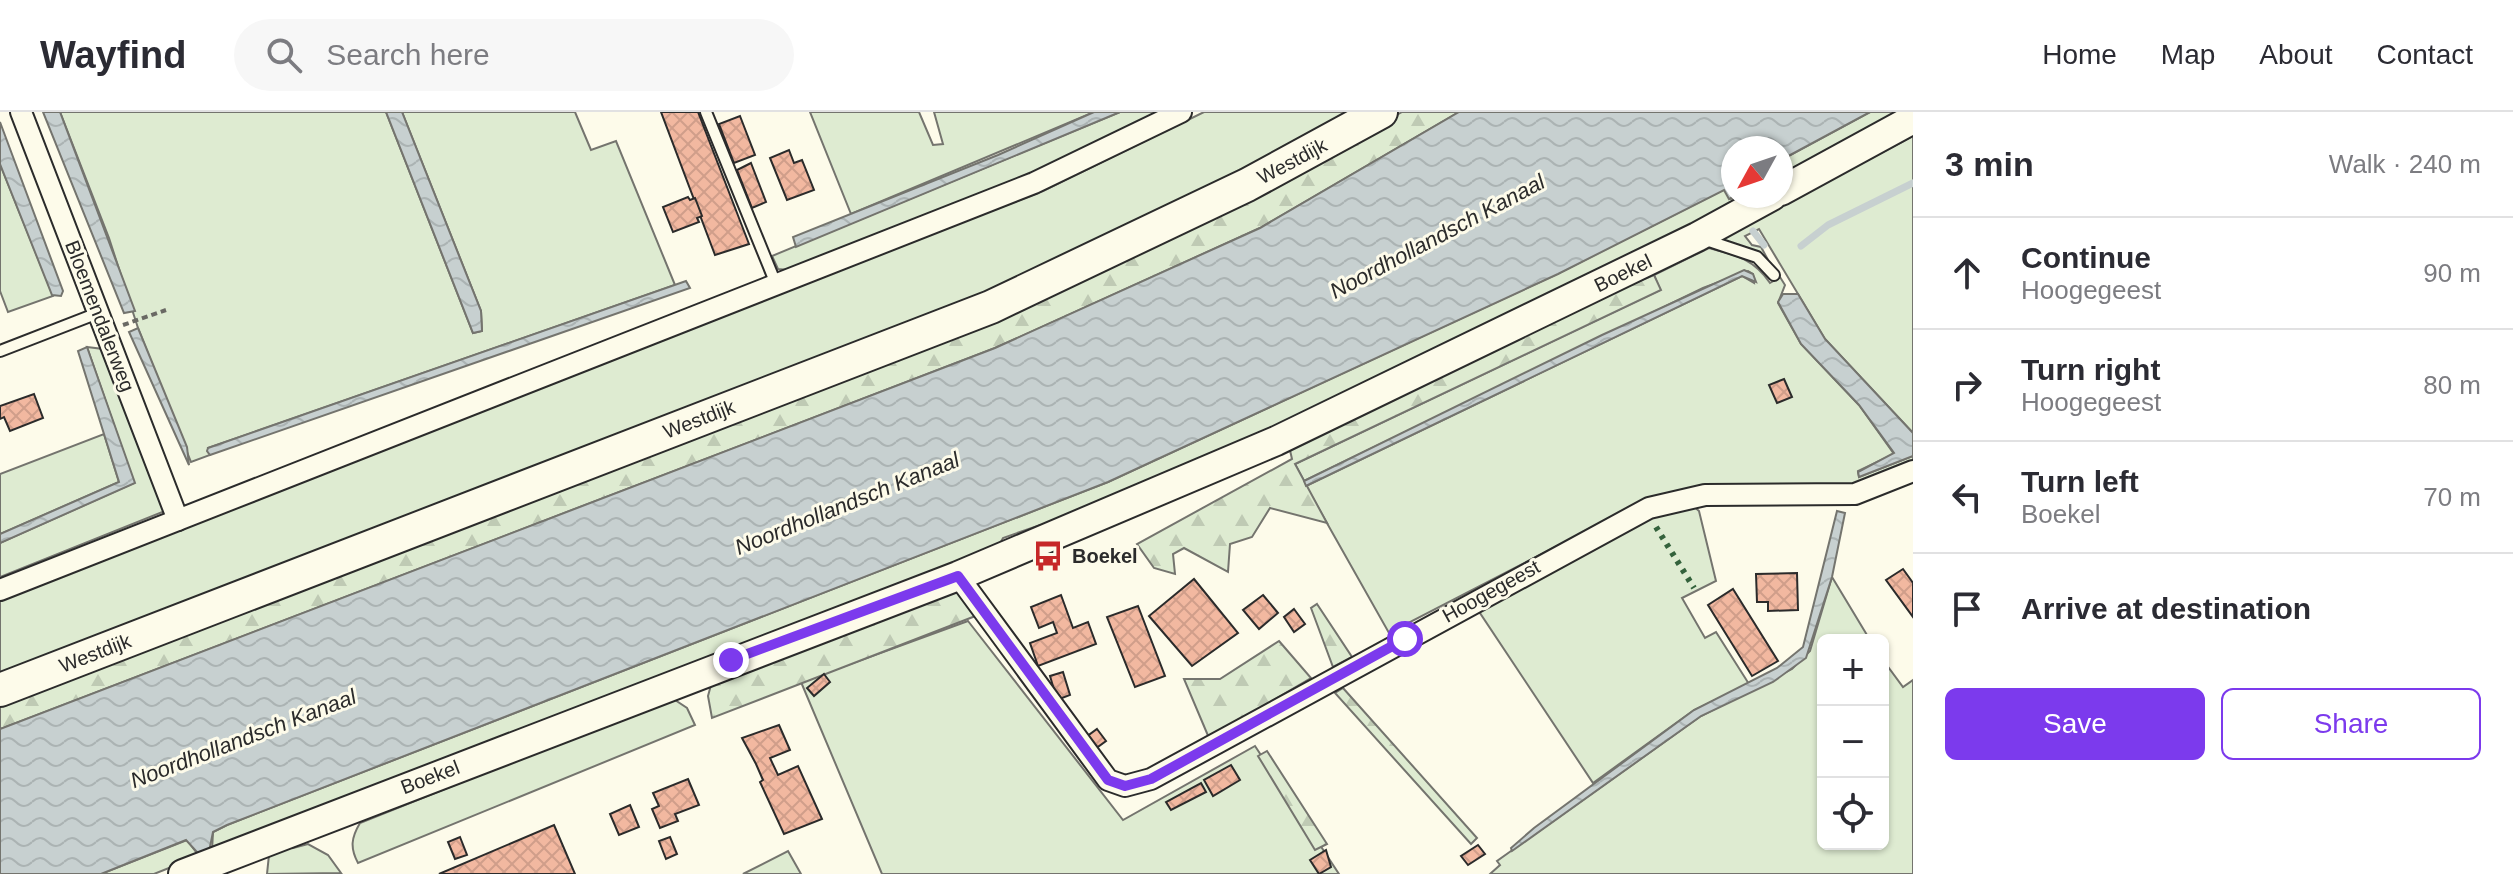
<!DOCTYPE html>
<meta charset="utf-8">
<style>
body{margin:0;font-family:Arial,sans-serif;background:#f7f7f7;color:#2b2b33}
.controls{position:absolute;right:24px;bottom:24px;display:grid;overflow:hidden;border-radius:12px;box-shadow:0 2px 6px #0004}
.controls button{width:72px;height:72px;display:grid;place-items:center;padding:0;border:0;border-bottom:2px solid #e1e1e2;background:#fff;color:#2b2b33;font:40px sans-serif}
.compass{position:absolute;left:1721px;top:24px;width:72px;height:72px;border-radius:50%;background:#fff;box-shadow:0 2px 6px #0004;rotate:230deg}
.stop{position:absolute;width:24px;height:24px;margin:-18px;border:6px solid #7c3aed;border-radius:50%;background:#fff}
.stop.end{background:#7c3aed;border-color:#fff;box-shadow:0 2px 8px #0008}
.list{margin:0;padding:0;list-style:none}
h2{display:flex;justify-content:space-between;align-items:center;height:104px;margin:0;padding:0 32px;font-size:34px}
h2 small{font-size:26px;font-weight:400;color:#7c7c81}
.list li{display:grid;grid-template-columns:52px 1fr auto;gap:24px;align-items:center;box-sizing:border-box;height:112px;padding:0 32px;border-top:2px solid #e1e1e2}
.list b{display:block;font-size:30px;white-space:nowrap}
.list p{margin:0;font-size:26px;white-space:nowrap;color:#7c7c81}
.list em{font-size:26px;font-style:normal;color:#7c7c81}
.actions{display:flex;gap:16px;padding:24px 32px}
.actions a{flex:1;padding:18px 0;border:2px solid #7c3aed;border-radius:12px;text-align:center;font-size:28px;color:#7c3aed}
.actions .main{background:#7c3aed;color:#fff}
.icon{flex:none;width:44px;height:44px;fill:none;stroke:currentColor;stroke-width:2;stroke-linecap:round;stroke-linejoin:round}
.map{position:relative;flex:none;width:1913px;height:762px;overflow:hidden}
header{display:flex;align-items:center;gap:48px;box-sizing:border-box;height:112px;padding:0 40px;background:#fff;border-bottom:2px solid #e1e1e2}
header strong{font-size:38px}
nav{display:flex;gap:44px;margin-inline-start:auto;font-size:28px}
.search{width:560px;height:72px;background:#f7f7f7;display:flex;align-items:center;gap:20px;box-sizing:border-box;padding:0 28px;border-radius:44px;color:#7c7c81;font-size:30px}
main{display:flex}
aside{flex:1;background:#fff}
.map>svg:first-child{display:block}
.green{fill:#deebd1;stroke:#74746e;stroke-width:2}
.forest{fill:url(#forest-firs);stroke:#74746e;stroke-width:2}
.water{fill:url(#water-waves);stroke:#74746e;stroke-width:2}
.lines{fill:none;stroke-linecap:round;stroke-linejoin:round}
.stream{stroke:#c7d0d0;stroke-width:7}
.building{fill:url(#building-cross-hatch);stroke:#2b2b2b;stroke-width:2}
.lane-casing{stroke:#2b2b2b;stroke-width:14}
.street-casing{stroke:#2b2b2b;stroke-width:24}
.secondary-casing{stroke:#2b2b2b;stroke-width:32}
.primary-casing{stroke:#2b2b2b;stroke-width:36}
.path{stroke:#6a6964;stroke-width:4;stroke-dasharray:6 4;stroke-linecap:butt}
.lane{stroke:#fdfbea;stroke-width:10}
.street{stroke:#fdfbea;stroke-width:20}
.secondary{stroke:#fdfbea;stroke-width:28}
.primary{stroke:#fdfbea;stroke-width:32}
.hedge{stroke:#34623c;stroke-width:6;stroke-dasharray:4 6;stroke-linecap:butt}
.route{stroke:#7c3aed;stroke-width:10}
.labels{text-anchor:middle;stroke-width:6;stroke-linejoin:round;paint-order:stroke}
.street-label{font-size:20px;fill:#2b2b2b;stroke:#fdfbea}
.poi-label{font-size:20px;font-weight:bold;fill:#2b2b2b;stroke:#fdfbea;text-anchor:start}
.water-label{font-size:22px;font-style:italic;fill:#2b2b2b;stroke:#fdfbea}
</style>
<header>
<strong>Wayfind</strong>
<div class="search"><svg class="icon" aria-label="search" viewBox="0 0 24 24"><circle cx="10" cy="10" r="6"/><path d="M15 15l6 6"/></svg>Search here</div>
<nav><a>Home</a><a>Map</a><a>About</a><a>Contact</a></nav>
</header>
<main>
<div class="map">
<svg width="1913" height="762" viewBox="0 0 1913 762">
<defs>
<pattern id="forest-firs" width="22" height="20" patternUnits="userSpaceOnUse" patternTransform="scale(2)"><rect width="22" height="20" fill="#deebd1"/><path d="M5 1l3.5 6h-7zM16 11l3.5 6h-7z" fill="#bfcab4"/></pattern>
<pattern id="water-waves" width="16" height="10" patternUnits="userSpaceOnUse" patternTransform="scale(2)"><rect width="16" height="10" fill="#c7d0d0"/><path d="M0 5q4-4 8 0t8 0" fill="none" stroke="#abb3b3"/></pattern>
<pattern id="building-cross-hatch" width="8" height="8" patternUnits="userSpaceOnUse" patternTransform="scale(2)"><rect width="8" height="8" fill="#f2b8a0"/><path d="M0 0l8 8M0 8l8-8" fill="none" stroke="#d09e8a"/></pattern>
</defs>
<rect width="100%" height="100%" fill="#fdfbea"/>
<!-- green -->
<g class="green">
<path d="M60,0H386L473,221L482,219L481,199L402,0H575L591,38L616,29L675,173L208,336L210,343L191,350L138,216L109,126Z"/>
<path d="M810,0H919L933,33L943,32L934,0H1094L851,102Z"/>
<path d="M1120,0H1162C1043,63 915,109 789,158L778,157L772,144Z"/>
<path d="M1204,0H1358L1091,138L731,284L0,564V488L616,243L1043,79Z"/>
<path d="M1870,0H1913L1781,71V48Z"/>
<path d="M1913,24V321L1825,227L1759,117L1745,124L1752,133L1761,135L1767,146L1725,129L1724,124Z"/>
<path d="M0,52L53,184L8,200L0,179Z"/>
<path d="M1725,77L1730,87L1755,84L1218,342L1044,416L1040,413L1003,426L998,435L212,739L213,720L227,713L1108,370L1557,162Z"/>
<path d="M1709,136C1736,143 1754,147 1770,171L1780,165L1785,173L1778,191L1801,232L1859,293L1894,342L1858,359L1859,365L1913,344V352L1856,375L1625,399L1389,521L1306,374L1742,164L1754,171L1753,162L1748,159L1703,176L1304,369L1295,352L1660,178L1654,163Z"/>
<path d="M87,235L103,237L165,399L0,465V431L134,371Z"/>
<path d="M104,322L119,370L0,422V362Z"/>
<path d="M1691,392L1699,399L1716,469L1682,486L1705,526L1716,520L1749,572L1694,598L1593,671L1478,498L1655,401Z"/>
<path d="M1832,465L1870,528H1823V732H1883V548L1903,575L1913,568V762H1490L1500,753L1497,749L1701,604L1792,557L1810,539Z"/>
<path d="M968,509L1123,708L1255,634L1339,762H882L801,570Z"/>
<path d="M672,586L687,596L695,613L358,751C350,736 351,726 360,711Z"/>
<path d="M187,728L199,744L154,762H101Z"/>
<path d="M291,731L293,736L308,732L328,743L341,761L267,762L269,743Z"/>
<path d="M788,739L801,762H743Z"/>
</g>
<!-- forest -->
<g class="forest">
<path d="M1402,0H1459L1260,116L995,236L0,617V590L1296,61Z"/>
<path d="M1654,163L1661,178L1295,352L1327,411L1270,396L1252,425L1230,432L1228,460L1184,436L1173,442L1175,462L1154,456L1137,432L1292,347L1289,334L1560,202Z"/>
<path d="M946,478L958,481L978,503L712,606L708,584L711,573Z"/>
<path d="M1317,492L1352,545L1333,555L1311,496Z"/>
<path d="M1279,529L1311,566L1209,626L1184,567H1220Z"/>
<path d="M1343,576L1477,726L1471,732L1335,581Z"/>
<path d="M1267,639L1327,732L1315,738L1258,644Z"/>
</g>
<!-- water -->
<g class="water">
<path d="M43,0H60L135,199L124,201Z"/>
<path d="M386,0H402L481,199L482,219L473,221Z"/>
<path d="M1094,0H1120L796,135L793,125L998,43Z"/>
<path d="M1459,0H1870L1781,48V36H1733L1731,75L1734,84L1729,87L1724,78L1558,162L1108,370L227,713L213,720L210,735L222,762H205L197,740L186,728L101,762H0V617L995,236L1260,116Z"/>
<path d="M0,10L63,179L61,184L52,183L0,52Z"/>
<path d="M1744,158L1753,162L1756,170L1742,164L1306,374L1304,369L1602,223Z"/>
<path d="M686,169L690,176L210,343L207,339L208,336Z"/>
<path d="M1783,182H1798L1825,227L1913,321V344L1859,365L1858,360L1894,341L1859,293L1801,232L1778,190Z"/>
<path d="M138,216L187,335L189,353L129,220Z"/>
<path d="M87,235L135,371L0,431V422L119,370L78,239Z"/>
<path d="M1837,399L1845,401L1832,465L1806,546L1773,570L1701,604L1512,739L1511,736L1534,716L1694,598L1777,556L1803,535Z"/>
</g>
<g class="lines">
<!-- stream -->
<g class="stream">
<path d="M1753,119L1764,133"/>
<path d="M1801,134L1828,113L1913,71"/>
</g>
</g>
<!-- building -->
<g class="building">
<path d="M661,0H698L749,132L715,143Z"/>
<path d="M740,4L755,43L734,51L719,12Z"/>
<path d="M789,38L794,51L802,48L814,78L787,88L770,46Z"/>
<path d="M751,51L766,90L752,96L737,58Z"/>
<path d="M688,85L690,88L695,86L702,104L697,106L699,110L673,120L663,95Z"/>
<path d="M1784,267L1792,285L1777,291L1769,273Z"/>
<path d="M34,282L43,306L10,319L4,305L0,307V294Z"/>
<path d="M1903,457L1913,471V505L1886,468Z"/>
<path d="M1797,461L1798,498L1768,499V490H1757L1756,462Z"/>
<path d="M1194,467L1238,521L1192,554L1149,504Z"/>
<path d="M1733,477L1778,549L1752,564L1708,493Z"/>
<path d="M1061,483L1073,516L1088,510L1096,532L1038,554L1030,531L1057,521L1053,510L1039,516L1031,495Z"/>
<path d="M1263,483L1278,501L1259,517L1243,498Z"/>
<path d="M1138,494L1165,564L1135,575L1107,505Z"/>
<path d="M1294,497L1305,512L1294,520L1284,505Z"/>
<path d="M1063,560L1070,583L1057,588L1050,564Z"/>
<path d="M824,562L830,570L814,584L807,576Z"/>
<path d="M779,613L790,638L770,646L778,663L798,654L822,707L784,722L760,670L763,668L756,652L742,626Z"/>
<path d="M1097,617L1106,629L1095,637L1086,625Z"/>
<path d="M1231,653L1240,668L1213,684L1204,668Z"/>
<path d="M688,667L699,693L675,702L678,709L660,716L652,697L659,694L653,681Z"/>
<path d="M1201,671L1206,680L1171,698L1166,690Z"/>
<path d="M630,693L639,715L619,723L610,702Z"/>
<path d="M554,713L575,762H439Z"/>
<path d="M460,725L467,743L455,747L448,730Z"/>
<path d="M670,725L677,742L666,747L659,729Z"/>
<path d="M1478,733L1485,742L1468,753L1461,744Z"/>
<path d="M1326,738L1331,755L1319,762L1310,748Z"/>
</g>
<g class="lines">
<!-- lane casing -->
<g class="lane-casing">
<g id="lane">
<path d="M706,0L776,172"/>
<path d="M1703,127L1757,145L1774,163"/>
<path d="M0,239L98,201"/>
</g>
</g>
<!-- street casing -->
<g class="street-casing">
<g id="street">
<path d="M21,0L178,408"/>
<path d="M958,464L1108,668L1125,674L1151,667L1649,396L1705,383L1855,382L1913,359"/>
<path d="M0,478L1034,71L1181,0"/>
</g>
</g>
<!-- secondary casing -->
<g class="secondary-casing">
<g id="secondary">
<path d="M1781,79L1913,7"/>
<path d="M183,762L958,464L1276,329L1697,125L1772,84"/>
</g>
</g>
<!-- primary casing -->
<g class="primary-casing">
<path id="primary" d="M0,578L991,195L1247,73L1381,0"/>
</g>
<!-- path -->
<path class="path" d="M123,213L166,198"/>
<!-- lane -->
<use href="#lane" class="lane"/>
<!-- street -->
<use href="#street" class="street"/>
<!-- secondary -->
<use href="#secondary" class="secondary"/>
<!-- primary -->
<use href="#primary" class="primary"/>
<!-- hedge -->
<path class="hedge" d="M1656,415L1694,476"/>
</g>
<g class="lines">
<!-- route -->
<path class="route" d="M731,548L958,464L1108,668L1125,674L1151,667L1405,527"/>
</g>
<!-- icons -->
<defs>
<g id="bus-bare" transform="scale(2.4)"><path d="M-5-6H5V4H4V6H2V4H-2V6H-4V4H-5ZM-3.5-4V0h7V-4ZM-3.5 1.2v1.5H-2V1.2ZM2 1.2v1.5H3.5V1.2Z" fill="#c62828" stroke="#fdfbea" stroke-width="2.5" paint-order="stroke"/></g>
</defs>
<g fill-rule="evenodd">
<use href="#bus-bare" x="1048" y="444"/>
</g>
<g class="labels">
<!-- street labels -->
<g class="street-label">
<text transform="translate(1292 49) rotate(-28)" y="7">Westdijk</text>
<text transform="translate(1623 161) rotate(-26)" y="7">Boekel</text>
<text transform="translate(100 204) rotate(69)" y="7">Bloemendalerweg</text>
<text transform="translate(699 307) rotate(-21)" y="7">Westdijk</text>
<text transform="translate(1491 479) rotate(-29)" y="7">Hoogegeest</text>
<text transform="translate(95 541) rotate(-21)" y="7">Westdijk</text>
<text transform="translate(430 665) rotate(-21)" y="7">Boekel</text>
</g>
<!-- poi labels -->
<g class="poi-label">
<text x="1072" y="451">Boekel</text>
</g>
<!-- water labels -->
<g class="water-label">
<text transform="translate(1437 124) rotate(-28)" y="8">Noordhollandsch Kanaal</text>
<text transform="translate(847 391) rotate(-22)" y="8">Noordhollandsch Kanaal</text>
<text transform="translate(243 626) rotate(-21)" y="8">Noordhollandsch Kanaal</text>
</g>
</g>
</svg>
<div class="controls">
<button>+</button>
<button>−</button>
<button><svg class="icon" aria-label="locate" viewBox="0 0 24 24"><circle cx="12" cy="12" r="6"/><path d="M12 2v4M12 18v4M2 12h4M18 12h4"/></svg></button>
</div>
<svg class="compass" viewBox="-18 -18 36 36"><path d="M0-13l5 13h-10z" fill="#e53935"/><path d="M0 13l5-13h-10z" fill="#7c7c81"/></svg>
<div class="stop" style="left:1405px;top:527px"></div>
<div class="stop end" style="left:731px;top:548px"></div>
</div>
<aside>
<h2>3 min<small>Walk · 240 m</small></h2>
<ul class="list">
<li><svg class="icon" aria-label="ahead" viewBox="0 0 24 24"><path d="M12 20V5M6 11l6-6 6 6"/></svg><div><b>Continue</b><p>Hoogegeest</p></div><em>90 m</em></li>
<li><svg class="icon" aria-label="right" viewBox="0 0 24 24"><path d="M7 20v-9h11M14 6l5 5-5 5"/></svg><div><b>Turn right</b><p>Hoogegeest</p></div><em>80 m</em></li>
<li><svg class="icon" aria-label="left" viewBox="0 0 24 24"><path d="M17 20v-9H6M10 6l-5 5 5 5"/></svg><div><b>Turn left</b><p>Boekel</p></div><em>70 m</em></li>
<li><svg class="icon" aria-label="arrive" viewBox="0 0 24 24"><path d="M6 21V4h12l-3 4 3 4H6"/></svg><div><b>Arrive at destination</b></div></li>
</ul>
<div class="actions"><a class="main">Save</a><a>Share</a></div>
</aside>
</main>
